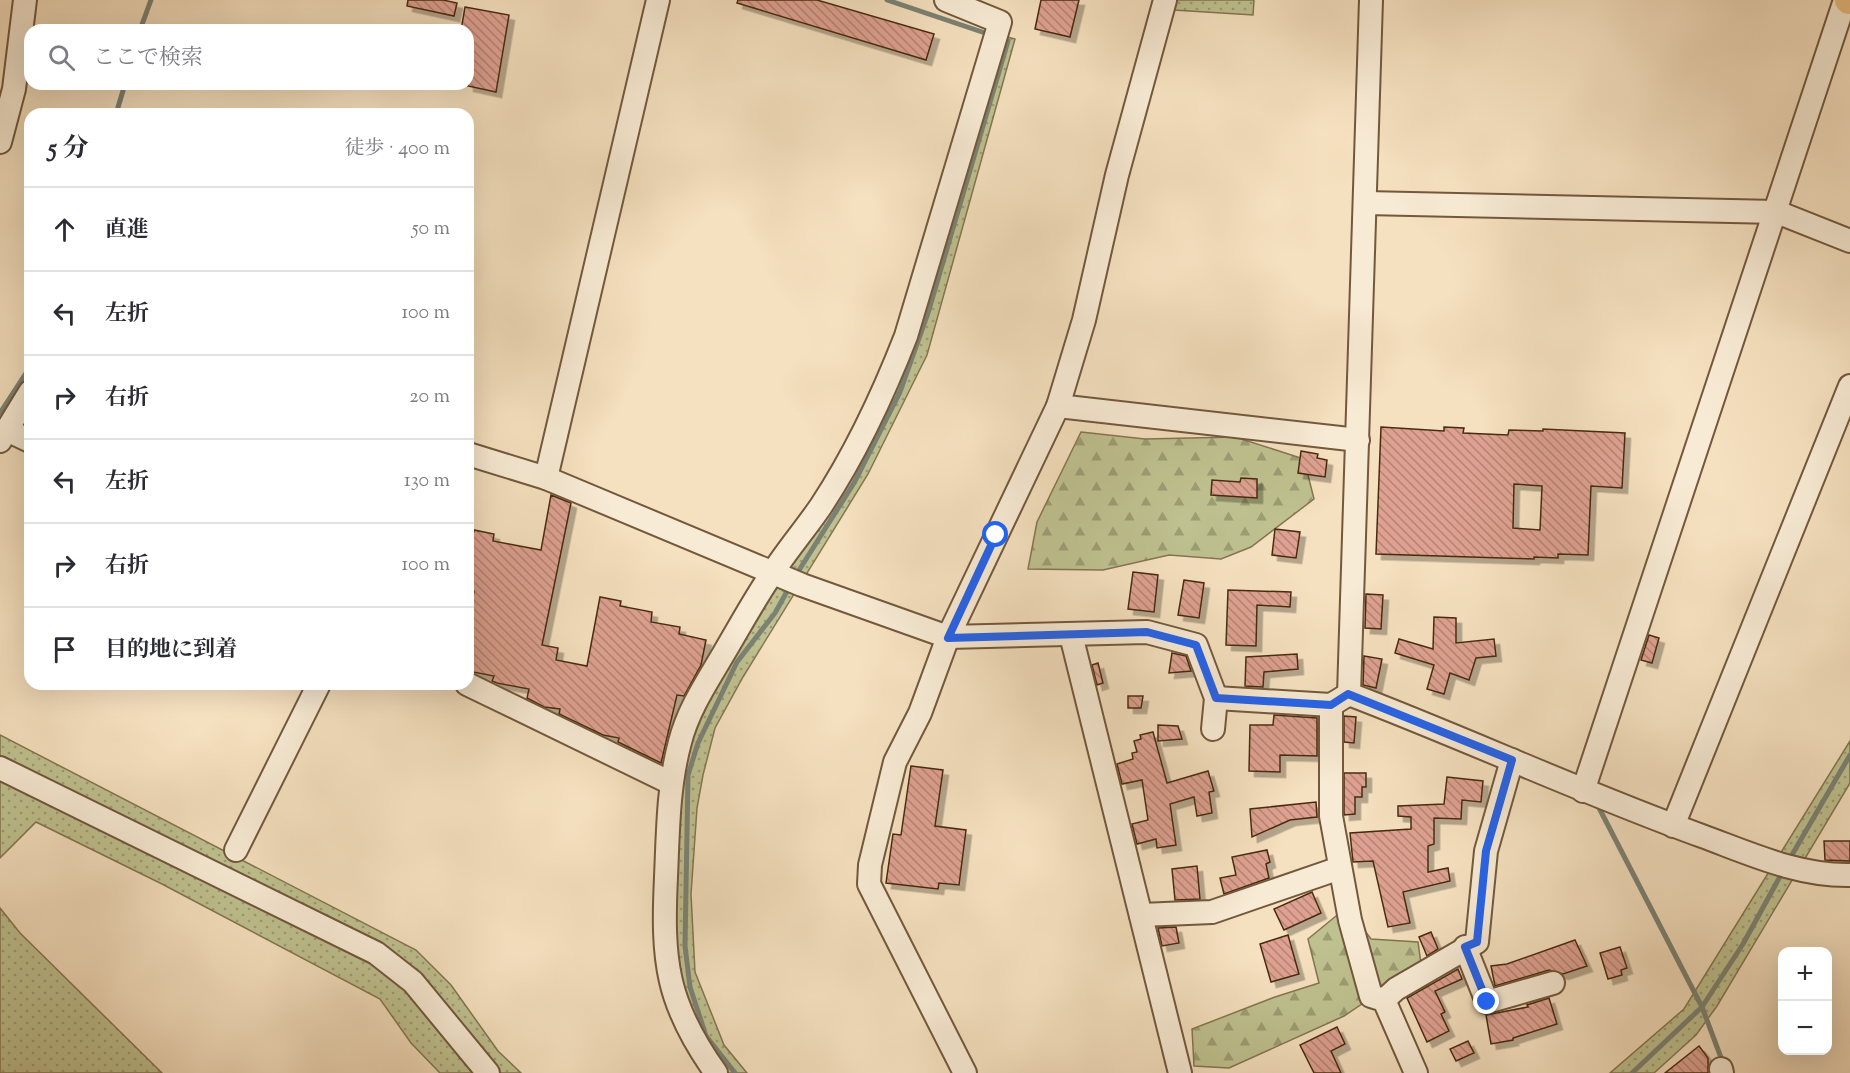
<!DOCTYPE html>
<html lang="ja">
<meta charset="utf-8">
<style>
body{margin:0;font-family:"Sorts Mill Goudy","Noto Serif JP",serif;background:#f2f2f3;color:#2b2b33}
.controls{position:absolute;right:18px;bottom:18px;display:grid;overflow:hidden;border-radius:12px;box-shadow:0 6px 24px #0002}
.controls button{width:54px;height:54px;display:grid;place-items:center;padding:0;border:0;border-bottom:2px solid #e1e1e2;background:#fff;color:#2b2b33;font:30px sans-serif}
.stop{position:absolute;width:18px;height:18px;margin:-14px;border:4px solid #2563eb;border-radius:50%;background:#fff}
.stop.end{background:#2563eb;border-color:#fff;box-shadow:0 2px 6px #0008}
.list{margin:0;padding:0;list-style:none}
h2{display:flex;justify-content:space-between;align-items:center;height:78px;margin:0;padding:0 24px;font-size:26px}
h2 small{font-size:20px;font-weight:400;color:#7c7c81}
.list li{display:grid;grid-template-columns:39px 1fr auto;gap:18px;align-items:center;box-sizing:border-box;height:84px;padding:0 24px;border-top:2px solid #e1e1e2}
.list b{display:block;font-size:22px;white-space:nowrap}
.list em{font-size:20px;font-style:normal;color:#7c7c81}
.icon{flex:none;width:33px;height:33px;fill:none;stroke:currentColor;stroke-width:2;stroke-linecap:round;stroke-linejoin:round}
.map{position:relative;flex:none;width:1850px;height:1073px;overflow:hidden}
.search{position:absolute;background:#fff;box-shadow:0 6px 24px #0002;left:24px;top:24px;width:450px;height:66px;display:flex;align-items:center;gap:15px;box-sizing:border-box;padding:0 21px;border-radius:18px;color:#7c7c81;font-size:22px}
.panel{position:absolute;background:#fff;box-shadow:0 6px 24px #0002;left:24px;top:108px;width:450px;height:582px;border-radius:18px}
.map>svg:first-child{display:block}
.grass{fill:url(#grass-dots);stroke:#847650;stroke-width:1.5}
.forest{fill:url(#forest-firs);stroke:#847650;stroke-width:1.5}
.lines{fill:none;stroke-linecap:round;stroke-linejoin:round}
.stream{stroke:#7b8274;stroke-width:5}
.building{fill:url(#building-back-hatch);stroke:#482b11;stroke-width:1.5;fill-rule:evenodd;filter:url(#shadow)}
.minor-casing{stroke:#73583c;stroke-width:26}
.major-casing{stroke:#482b11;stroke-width:32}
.minor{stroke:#f8ebd5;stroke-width:22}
.major{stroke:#eac080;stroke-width:28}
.route{stroke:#2563eb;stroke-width:8}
</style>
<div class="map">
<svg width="1850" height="1073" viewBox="0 0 1850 1073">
<defs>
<pattern id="grass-dots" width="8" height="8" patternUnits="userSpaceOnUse" patternTransform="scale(1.5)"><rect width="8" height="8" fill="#bfc190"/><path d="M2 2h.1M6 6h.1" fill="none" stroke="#9d9d74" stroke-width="1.8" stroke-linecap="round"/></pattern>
<pattern id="forest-firs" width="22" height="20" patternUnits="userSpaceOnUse" patternTransform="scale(1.5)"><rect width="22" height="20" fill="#bfc190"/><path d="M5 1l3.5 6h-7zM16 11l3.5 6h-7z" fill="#9d9d74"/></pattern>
<pattern id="building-back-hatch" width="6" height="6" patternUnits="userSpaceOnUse" patternTransform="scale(1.5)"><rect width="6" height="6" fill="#dea191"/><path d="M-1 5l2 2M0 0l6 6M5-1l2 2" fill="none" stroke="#b68375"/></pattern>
<filter id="shadow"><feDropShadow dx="5.5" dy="5.5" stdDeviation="0" flood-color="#0004"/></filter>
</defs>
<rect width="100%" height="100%" fill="#f5e0bf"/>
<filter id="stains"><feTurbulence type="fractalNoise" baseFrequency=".00333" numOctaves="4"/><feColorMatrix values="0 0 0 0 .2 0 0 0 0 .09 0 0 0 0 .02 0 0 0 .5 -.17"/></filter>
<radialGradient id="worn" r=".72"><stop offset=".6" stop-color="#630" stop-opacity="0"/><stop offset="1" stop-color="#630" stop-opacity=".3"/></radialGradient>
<!-- grass -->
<g class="grass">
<path d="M1176,0H1254L1253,15L1174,10Z"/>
<path d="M996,34L1015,39L927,355L868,474L743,677L715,728L703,775L697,808L691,894L695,972L724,1045L747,1073H722L694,1030L664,943L680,741L888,382Z"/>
<path d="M0,735L416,950L451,985L498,1051L521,1073H440L411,1043L380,999L162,884L36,822L0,858Z"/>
<path d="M1850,741V783L1717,1006L1696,1035L1654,1073H1610L1684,1009Z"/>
<path d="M0,908L20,933L162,1073H0Z"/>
</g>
<!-- forest -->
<g class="forest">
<path d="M1081,432L1145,439L1235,437L1304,459L1314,499L1251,547L1221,559L1169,555L1103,570L1028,569L1037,522Z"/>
<path d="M1347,907L1371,939L1418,942L1421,964L1344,1016L1229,1068L1194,1066L1192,1029L1275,997L1319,983L1308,939Z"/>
</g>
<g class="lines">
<!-- stream -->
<g class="stream">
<path d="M887,0L991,35"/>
<path d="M140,30L151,0"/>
<path d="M116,114L125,84"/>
<path d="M0,413L30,367"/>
<path d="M796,575L854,483L900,392L928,313L1008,41L1000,38"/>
<path d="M1597,804L1702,1007L1723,1063"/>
<path d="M1789,860L1850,755"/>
<path d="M735,1073L706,1036L690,987L685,946L688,775L698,743L737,662L775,613L790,586"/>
<path d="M1632,1073L1702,1007L1743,944L1783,871"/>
</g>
</g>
<!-- building -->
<g class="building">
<path d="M408,0H443L457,3L454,16L407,6Z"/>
<path d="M738,0H817L934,34L926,60L737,3Z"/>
<path d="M1041,0H1079L1070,37L1035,29Z"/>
<path d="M465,7L509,15L496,92L468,86V30H461Z"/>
<path d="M1381,427L1444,431V427L1464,428L1463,433L1508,435L1509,430L1543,431V429L1625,433L1622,488L1591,486L1588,555L1558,554V558L1534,557V559L1376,554ZM1514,484L1542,486L1540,530L1513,528Z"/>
<path d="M1301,451L1318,454L1317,458L1327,460L1325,477L1298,473Z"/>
<path d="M1241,478L1257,479V498L1211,495L1212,480L1240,482Z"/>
<path d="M551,495L571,503L542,645L558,648L556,660L587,666L600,597L621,601L620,606L652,612L651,622L680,627L679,634L706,640L701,665L684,696L677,695L661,763L618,742L619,738L603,735L559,714L560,709L544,707L527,698L529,689L497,683L492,681L494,676L468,671V625L474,591L468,590V560L474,530L494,534L493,541L541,550Z"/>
<path d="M1275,529L1300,532L1296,558L1272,555Z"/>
<path d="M1133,572L1158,575L1154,612L1128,609Z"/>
<path d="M1184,580L1204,583L1199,618L1178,615Z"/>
<path d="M1228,590L1291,592L1290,607L1257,605L1256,646L1226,645Z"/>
<path d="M1366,594L1383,595L1381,629L1365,628Z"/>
<path d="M1434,617L1456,618V643L1494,639L1496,656L1476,658L1469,680L1450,673L1444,694L1427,689L1434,665L1395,653L1399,639L1433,649Z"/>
<path d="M1649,635L1659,638L1652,663L1641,660Z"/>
<path d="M1172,653L1186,656L1191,671L1169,673Z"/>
<path d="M1297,654L1298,669L1264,672L1263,687L1245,686L1246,657Z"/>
<path d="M1364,656L1382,659L1376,688L1363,685Z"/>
<path d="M1098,663L1103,683L1097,685L1092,665Z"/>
<path d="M1128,696H1143L1141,708H1128Z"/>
<path d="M1274,715L1317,718V756L1280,755V772L1249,771L1250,725H1273Z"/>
<path d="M1344,716L1356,717L1354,743L1344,742Z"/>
<path d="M1158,725L1178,726L1182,739L1158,741Z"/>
<path d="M1153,732L1167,783L1208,771L1214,791L1209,792L1212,813L1197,816L1194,797L1170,804L1176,845L1157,848L1156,839L1137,844L1132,824L1148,820L1142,780L1122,784L1117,764L1133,759L1132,753L1137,752L1134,741L1141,739L1140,735Z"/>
<path d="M911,766L943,770L935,826L966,830L959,885L939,883L938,889L886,883L893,834L901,835Z"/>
<path d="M1344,773H1366V787H1362V797H1355V814L1344,815Z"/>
<path d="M1447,777L1483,781L1481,802L1462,800L1461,819L1434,818V844L1428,846V872L1448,868L1450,881L1403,892L1410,923L1388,927L1373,861L1353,862L1350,833L1411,829V817L1398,816V806L1444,804Z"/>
<path d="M1316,802L1317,817L1290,820L1252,837L1250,809Z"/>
<path d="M1824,841H1850V861L1825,860Z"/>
<path d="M1267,850L1270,862L1266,864L1269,878L1224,894L1220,878L1236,875L1232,857Z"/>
<path d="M1197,866L1200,899L1175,900L1172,869Z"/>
<path d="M1312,892L1321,913L1284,930L1274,909Z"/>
<path d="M1176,927L1179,943L1162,946L1158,928Z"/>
<path d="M1431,932L1438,949L1427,956L1419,937Z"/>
<path d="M1288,935L1299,974L1271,982L1260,944Z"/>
<path d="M1575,940L1587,966L1563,974L1549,970L1495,986L1491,966L1507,964Z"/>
<path d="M1620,947L1627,968L1621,970L1622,975L1608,979L1600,953Z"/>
<path d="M1458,969L1462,979L1435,991L1445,1012L1441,1014L1449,1031L1427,1042L1407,998Z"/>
<path d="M1549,998L1557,1024L1513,1038V1040L1491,1044L1486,1015L1528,1007L1527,1005Z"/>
<path d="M1337,1027L1345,1044L1331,1051L1341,1073H1314L1300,1045Z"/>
<path d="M1468,1041L1474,1053L1456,1061L1450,1049Z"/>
<path d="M1699,1046L1708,1058V1073H1665Z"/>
</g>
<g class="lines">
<!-- minor casing -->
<g class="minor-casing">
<g id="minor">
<path d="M0,142L14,89L25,0"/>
<path d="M1365,203L1777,212L1850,241"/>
<path d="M1058,406L1358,440"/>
<path d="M7,430L30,441"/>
<path d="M0,441L30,392"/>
<path d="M468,454L546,478L802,585L948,637L1147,632L1196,645L1216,698L1213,729"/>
<path d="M546,478L658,0"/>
<path d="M1071,635L1180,1073"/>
<path d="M467,684L671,783"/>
<path d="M1349,694L1371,0"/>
<path d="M1349,694C1467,739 1583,793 1702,836C1751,854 1798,876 1850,875"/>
<path d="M1349,694L1331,705V816L1350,920L1371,996L1384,1000L1416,1073"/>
<path d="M1216,698L1331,705"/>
<path d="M0,768L376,953L413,982L488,1073"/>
<path d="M1583,791L1845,0"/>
<path d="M1673,826L1850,386"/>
<path d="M236,850L319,684"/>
<path d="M1141,915L1212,912L1340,868"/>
<path d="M1465,947L1487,1002L1553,983"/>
<path d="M1384,1000L1396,989L1477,942L1486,851L1512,760"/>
<path d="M1721,1069L1722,1073"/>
<path d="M716,1073C666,1003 662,961 666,877C668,832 668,786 680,742C688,710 707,682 724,653C740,626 755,598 773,572C788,549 806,528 821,506C856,453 883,395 906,336L1000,22L946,0"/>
<path d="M965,1073L869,884L870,865L895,762L920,713L948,637L1058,406L1084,320L1117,175L1165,0"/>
</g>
</g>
<!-- major casing -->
<g class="major-casing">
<path id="major" d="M1849,0H1850"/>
</g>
<!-- minor -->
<use href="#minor" class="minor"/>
<!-- major -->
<use href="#major" class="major"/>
</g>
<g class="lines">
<!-- route -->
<path class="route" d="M996,535L948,638L1147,632L1196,645L1216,698L1331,705L1348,694L1512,760L1486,851L1477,942L1465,947L1487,1002"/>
</g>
<rect width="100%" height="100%" filter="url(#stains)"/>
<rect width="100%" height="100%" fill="url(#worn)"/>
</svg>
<div class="controls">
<button>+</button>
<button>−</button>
</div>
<div class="stop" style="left:996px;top:535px"></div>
<div class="stop end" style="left:1487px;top:1002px"></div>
<div class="search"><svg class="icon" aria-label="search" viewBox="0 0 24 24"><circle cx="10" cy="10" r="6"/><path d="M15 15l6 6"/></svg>ここで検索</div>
<section class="panel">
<h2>5 分<small>徒歩 · 400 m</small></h2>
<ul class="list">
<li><svg class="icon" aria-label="ahead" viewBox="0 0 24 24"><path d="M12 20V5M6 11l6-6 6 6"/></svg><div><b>直進</b></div><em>50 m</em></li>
<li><svg class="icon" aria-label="left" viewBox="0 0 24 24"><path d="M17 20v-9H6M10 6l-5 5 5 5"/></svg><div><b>左折</b></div><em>100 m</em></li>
<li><svg class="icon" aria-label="right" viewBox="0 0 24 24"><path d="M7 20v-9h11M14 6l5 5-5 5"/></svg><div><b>右折</b></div><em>20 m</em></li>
<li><svg class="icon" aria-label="left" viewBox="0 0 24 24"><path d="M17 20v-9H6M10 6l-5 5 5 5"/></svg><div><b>左折</b></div><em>130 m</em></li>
<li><svg class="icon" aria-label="right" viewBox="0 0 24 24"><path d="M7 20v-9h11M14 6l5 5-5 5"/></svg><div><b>右折</b></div><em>100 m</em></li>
<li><svg class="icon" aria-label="arrive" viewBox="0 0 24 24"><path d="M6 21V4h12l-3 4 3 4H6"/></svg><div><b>目的地に到着</b></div></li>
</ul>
</section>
</div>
